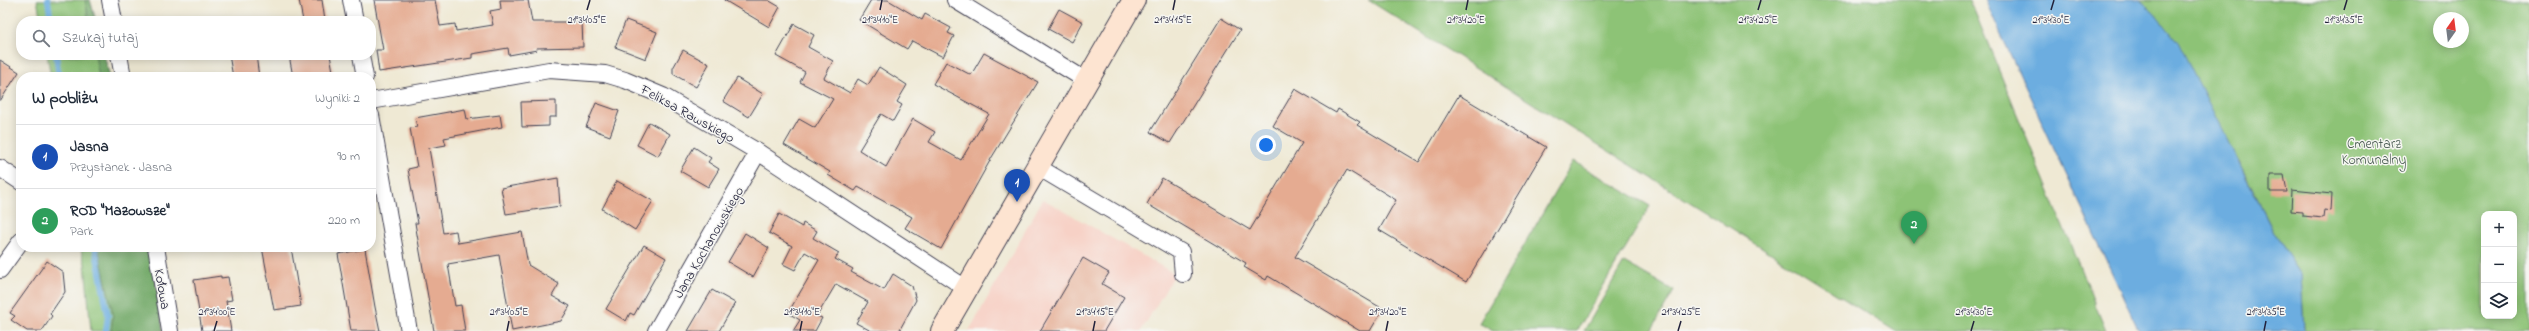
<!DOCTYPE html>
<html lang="pl">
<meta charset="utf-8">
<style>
body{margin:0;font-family:"Indie Flower",sans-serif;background:#f6f6f7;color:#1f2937}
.controls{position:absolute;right:12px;bottom:12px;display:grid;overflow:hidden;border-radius:8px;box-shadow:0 2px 10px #0003}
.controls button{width:36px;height:36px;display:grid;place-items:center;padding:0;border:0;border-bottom:1px solid #e0e1e3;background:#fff;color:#1f2937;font:20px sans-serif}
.compass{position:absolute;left:2433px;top:12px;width:36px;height:36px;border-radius:50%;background:#fff;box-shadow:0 2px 10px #0003;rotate:14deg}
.you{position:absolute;left:1266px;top:145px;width:14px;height:14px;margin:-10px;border:3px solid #fff;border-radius:50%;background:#1a73e8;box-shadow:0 0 0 6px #1a73e833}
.badge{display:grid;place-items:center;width:26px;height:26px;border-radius:50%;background:#0f766e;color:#fff;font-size:13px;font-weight:700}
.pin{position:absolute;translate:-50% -33px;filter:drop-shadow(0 1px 2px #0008)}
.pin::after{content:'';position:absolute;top:21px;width:14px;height:12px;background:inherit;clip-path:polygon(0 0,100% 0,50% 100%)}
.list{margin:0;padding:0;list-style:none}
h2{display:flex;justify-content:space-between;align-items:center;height:52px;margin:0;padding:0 16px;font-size:17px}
h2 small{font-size:13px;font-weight:400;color:#747a83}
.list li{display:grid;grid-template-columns:26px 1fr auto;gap:12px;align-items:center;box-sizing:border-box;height:64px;padding:0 16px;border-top:1px solid #e0e1e3}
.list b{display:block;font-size:15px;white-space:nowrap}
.list p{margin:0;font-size:13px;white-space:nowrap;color:#747a83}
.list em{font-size:13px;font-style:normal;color:#747a83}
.icon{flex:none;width:22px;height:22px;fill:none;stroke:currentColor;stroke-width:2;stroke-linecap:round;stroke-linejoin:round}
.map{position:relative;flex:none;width:2529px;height:331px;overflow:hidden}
.search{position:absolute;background:#fff;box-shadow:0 2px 10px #0003;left:16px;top:16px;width:360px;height:44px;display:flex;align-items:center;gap:10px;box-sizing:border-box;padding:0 14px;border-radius:16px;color:#747a83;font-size:15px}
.panel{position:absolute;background:#fff;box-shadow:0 2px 10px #0003;left:16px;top:72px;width:360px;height:180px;border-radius:16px}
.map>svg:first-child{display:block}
.built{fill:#f7d1c6}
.green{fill:#8dc376;stroke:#587258;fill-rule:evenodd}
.forest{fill:#72a967;stroke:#4a6651}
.water{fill:#6cade0;stroke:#47688e}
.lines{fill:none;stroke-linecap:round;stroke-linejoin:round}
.stream{stroke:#6cade0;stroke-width:6}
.building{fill:#e5ab91}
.street-casing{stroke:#414052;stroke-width:18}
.secondary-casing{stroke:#414052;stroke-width:24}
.street{stroke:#fff;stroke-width:16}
.secondary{stroke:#fde4d1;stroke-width:22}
.ticks{fill:none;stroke:#22223b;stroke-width:1.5}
.labels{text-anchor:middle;stroke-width:3;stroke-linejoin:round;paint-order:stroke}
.street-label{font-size:14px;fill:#22223b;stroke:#f6f6f2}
.park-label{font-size:14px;fill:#475a50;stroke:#f6f6f2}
.ticks-label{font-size:10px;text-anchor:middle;fill:#22223b;stroke:#f6f6f2;stroke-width:3;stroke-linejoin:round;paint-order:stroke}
</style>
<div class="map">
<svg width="2529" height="331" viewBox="0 0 2529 331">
<rect width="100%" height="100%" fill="#f6f6f2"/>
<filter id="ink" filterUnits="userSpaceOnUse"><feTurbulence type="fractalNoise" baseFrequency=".025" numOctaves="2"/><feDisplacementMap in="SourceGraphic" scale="8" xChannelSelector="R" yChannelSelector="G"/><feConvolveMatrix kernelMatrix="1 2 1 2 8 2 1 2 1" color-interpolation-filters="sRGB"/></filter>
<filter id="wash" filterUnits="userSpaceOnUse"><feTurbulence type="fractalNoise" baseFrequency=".012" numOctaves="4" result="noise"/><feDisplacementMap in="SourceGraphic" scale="16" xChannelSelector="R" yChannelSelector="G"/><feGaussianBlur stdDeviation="0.9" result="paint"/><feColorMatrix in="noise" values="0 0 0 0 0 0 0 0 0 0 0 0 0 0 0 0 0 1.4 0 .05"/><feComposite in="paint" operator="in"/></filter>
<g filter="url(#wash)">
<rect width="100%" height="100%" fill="#efe9d4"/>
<!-- built -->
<path class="built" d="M1043,199L1175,274L1141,331H969Z"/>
<!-- green -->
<g class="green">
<path d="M37,0H90L96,21H41Z"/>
<path d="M1368,0H1970L2106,331H1895Z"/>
<path d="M2140,0H2529V331H2304L2301,274L2274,233L2239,162L2154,12ZM2439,18H2463V42H2439ZM2484,214H2514V316H2484Z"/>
<path d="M47,55H104L110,77H51Z"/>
<path d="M1573,161L1650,206L1577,331H1493L1479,323Z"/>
<path d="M80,247H98L113,314L111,331H91L85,264Z"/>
<path d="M1624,262L1674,291L1651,331H1584Z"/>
</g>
<!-- forest -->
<g class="forest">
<path d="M85,0H90L96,21H89Z"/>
<path d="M95,55H104L110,77H99Z"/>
<path d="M98,247H151L163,331H111L113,314Z"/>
</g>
<!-- water -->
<path class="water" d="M1985,0H2140L2154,12L2178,42L2274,233L2301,274L2304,331H2139Z"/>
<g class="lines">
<!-- stream -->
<g class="stream">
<path d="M48,0L51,21"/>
<path d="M56,55L59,77"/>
<path d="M95,247L108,315L106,331"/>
</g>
</g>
<g id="blocks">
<!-- building -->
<g class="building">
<path d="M299,0H322L325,21H303Z"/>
<path d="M374,0H435L440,26L455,24L456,31L493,25L490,11L501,9L500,0H528L532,22H582L583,47L536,48L537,50L509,55L508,48L472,54V58L379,72L376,50H383Z"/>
<path d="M724,0H768L780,7L769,27Z"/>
<path d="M871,0H888L922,20L925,14L951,28L948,33L954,36L943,57L912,41L907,49L859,20Z"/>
<path d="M1059,9L1083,22L1072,42L1048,29Z"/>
<path d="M1221,18L1240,30L1170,143L1150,132Z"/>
<path d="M626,20L657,32L646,59L615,47Z"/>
<path d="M794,24L814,35L808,47L833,61L824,78L850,93L858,79L868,85L879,67L907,85L897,102L902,105L893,121L881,114L859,150L886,167L913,119L935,132L929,142L961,160L989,114L933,84L946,62L971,75L984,53L1038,82L992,157L941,249L905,228L912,217L858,187L855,191L828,175L830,172L784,145L799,119L815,128L833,99L800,82L805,72L776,56Z"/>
<path d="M683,50L709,64L696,87L673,74V68Z"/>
<path d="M229,55H256L259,77H233Z"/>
<path d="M289,55H330L334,77H293Z"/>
<path d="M0,60L19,72L0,101Z"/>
<path d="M737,78L763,94L749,117L723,101Z"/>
<path d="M1295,89L1336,113L1338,109L1360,122L1357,125L1419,162L1459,95L1546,147L1466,282L1379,230L1396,200L1347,170L1295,257L1383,309L1370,331H1360L1268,276L1266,280L1244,267L1246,263L1147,204L1162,178L1250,230L1302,143L1273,126Z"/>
<path d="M556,101V117H549V126L522,127L521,102Z"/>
<path d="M596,103L619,111L610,136L586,127Z"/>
<path d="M465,109L467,119L500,115L502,127L444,138L446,145L429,148L443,233L456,231L458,243L522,232L528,265L559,284L552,296L570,306L561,321L512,331L499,255L448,264L455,306L461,305L465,331H434L415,223H418L408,169L417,167L410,128L417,127L415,118Z"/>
<path d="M649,122L670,134L658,156L637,145Z"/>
<path d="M694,147L711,158L708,162L719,169L708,187L680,171Z"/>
<path d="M2270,175H2284L2287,192H2270Z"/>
<path d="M558,178L560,206L506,214L501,188Z"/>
<path d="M617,181L653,201L635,230L602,209Z"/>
<path d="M2292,190L2332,194L2331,211L2324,210L2323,218L2303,216V212L2291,211Z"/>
<path d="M779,214L802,227L803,223L817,231L813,238L839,253L835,259L853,269L851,272L884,290L893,274L912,286L916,300L899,331H871L856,323L868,302L836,284L817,316L822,318L815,331H793L800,320L788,313L819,260L805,252L795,270L783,264L792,246L769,233Z"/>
<path d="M745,233L769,248L753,277L728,262Z"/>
<path d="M644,245L666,258L634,315L630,313L626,321L606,309Z"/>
<path d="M262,247H291L301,306L274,310Z"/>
<path d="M365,249L375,307L380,331H351L338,254Z"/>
<path d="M1083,258L1109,273L1102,284L1124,297L1104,331H1040Z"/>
<path d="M47,261L63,272L65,292L50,314L52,316L42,331H27L11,320L15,316L10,313Z"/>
<path d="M221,276V278L228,277L232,300L226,301L231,331H202L194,280Z"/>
<path d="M712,290L735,303L719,331H688Z"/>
</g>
</g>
</g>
<g filter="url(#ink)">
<use href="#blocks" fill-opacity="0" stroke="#414052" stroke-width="1"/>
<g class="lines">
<!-- street casing -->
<g class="street-casing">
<g id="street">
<path d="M110,0L114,21"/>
<path d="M351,0L355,21"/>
<path d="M955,0L1087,81"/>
<path d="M119,55L123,77"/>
<path d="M361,55L365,77"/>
<path d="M371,101L549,70L605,74L625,80L663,96L758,152L967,289"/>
<path d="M371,115L409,331"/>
<path d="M1038,167L1181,252L1183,274"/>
<path d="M0,168L21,182"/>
<path d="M156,247L170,331"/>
<path d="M0,270L21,241"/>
<path d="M656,331L758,152"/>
</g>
</g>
<!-- secondary casing -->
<g class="secondary-casing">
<path id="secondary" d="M942,331L1134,0"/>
</g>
<!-- street -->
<use href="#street" class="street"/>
<!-- secondary -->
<use href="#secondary" class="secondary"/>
</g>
</g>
<!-- ticks -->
<path class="ticks" d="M587,10L590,0M880,10L882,0M1173,10L1175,0M1466,10L1468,0M1758,10L1761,0M2051,10L2054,0M2344,10L2347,0M214,331L217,321M507,331L509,321M800,331L802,321M1093,331L1095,321M1386,331L1388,321M1678,331L1681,321M1971,331L1974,321M2264,331L2266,321"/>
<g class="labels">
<!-- street labels -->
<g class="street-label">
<text transform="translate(688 113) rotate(29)" y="5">Feliksa Rawskiego</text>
<text transform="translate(708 242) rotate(-60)" y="5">Jana Kochanowskiego</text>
<text transform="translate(163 289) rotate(80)" y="5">Kołowa</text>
</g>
<!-- park labels -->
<g class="park-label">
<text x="2374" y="148">Cmentarz<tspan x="2374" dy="16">Komunalny</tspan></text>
</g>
</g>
<g class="ticks-label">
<text x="587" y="23">21°34'05"E</text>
<text x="880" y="23">21°34'10"E</text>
<text x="1173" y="23">21°34'15"E</text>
<text x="1466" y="23">21°34'20"E</text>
<text x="1758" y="23">21°34'25"E</text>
<text x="2051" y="23">21°34'30"E</text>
<text x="2344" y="23">21°34'35"E</text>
<text x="217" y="315">21°34'00"E</text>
<text x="509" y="315">21°34'05"E</text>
<text x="802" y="315">21°34'10"E</text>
<text x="1095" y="315">21°34'15"E</text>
<text x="1388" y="315">21°34'20"E</text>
<text x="1681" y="315">21°34'25"E</text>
<text x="1974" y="315">21°34'30"E</text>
<text x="2266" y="315">21°34'35"E</text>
</g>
</svg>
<div class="controls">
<button>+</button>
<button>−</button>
<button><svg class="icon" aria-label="layers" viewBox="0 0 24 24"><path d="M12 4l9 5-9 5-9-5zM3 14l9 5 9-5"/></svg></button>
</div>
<svg class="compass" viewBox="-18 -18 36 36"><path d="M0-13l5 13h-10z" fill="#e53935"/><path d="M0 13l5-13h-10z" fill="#747a83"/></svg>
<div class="you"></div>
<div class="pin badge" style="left:1017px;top:202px;background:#1a4fb4">1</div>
<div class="pin badge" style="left:1914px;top:244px;background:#2e9e5b">2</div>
<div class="search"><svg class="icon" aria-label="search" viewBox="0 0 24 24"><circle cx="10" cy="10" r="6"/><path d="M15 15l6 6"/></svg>Szukaj tutaj</div>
<section class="panel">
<h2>W pobliżu<small>Wyniki: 2</small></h2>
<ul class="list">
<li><span class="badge" style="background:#1a4fb4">1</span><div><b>Jasna</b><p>Przystanek · Jasna</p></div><em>90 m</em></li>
<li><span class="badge" style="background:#2e9e5b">2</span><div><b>ROD &quot;Mazowsze&quot;</b><p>Park</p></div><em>220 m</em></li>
</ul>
</section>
</div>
